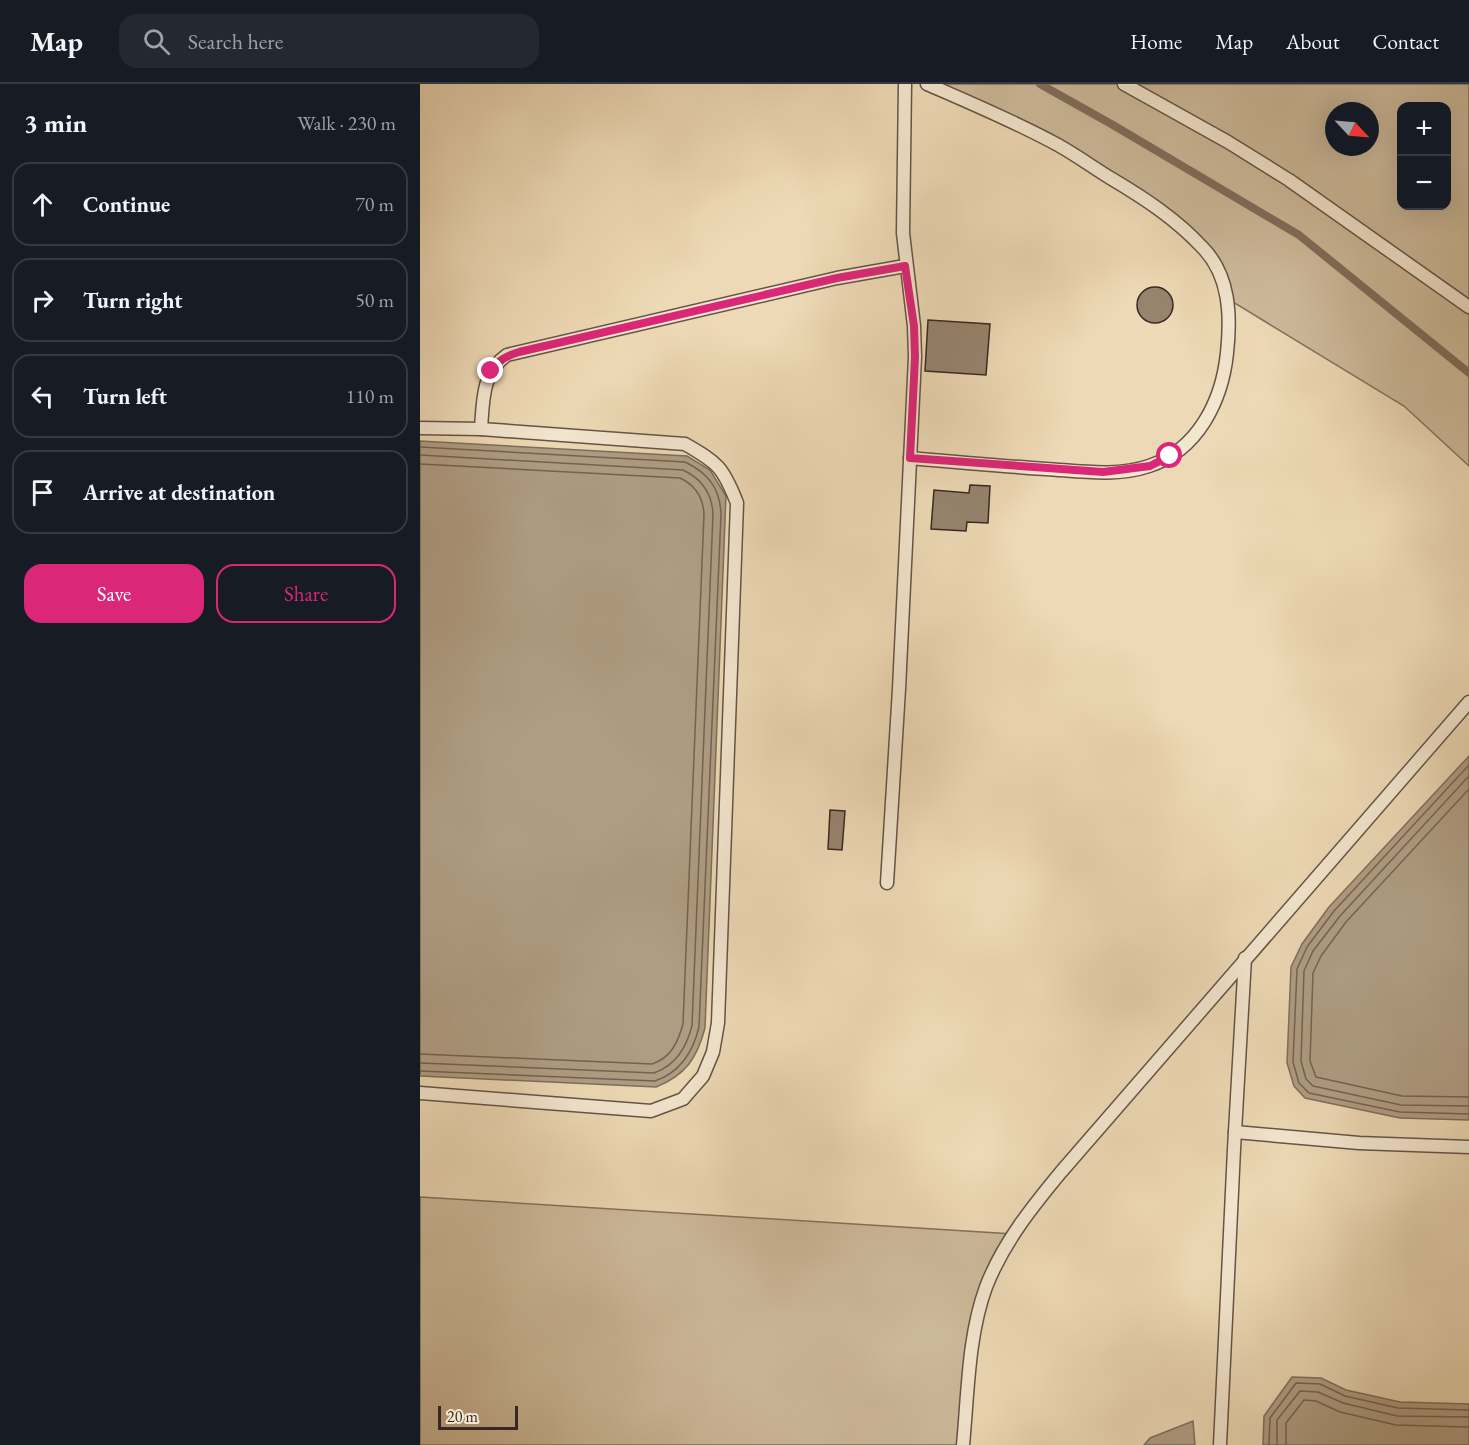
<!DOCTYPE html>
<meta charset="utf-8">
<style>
body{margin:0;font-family:"EB Garamond",serif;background:#242831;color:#f1f3f6}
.controls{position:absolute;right:18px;top:18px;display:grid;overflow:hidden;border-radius:12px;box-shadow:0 6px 24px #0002}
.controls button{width:54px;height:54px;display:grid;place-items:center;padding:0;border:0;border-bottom:2px solid #363941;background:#171b24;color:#f1f3f6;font:30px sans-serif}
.compass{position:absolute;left:905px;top:18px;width:54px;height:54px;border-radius:50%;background:#171b24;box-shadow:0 6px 24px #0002;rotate:116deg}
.scale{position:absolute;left:18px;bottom:15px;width:80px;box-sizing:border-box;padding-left:6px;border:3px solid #382821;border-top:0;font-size:16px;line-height:21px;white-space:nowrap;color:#382821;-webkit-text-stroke:4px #f3e6cf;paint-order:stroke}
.stop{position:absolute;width:18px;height:18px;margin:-14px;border:4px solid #db2777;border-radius:50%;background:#fff}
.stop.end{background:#db2777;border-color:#fff;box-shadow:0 2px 6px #0008}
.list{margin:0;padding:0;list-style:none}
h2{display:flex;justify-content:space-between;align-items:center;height:78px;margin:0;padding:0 24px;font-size:26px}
h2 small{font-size:20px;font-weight:400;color:#9ea1a6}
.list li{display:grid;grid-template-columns:39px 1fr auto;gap:18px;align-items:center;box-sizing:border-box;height:84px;margin:0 12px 12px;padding:0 12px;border:2px solid #363941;border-radius:18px}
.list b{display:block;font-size:22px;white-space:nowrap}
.list em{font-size:20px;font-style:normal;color:#9ea1a6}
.actions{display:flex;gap:12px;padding:18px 24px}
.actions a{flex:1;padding:14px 0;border:2px solid #db2777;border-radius:18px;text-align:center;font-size:21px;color:#db2777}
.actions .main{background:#db2777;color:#fff}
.icon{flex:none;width:33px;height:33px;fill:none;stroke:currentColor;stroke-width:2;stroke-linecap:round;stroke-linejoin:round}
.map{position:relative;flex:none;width:1049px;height:1361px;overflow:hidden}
header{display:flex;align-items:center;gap:36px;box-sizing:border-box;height:84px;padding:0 30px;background:#171b24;border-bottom:2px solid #363941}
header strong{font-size:28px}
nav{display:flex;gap:33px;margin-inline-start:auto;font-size:21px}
.search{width:420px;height:54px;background:#242831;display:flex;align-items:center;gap:15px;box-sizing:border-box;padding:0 21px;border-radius:18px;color:#9ea1a6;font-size:22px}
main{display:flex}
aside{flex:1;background:#171b24}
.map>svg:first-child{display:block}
.green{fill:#cebb9c;stroke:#83725e;stroke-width:1.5;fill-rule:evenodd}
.water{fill:#af9d83;stroke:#7f6e5c;stroke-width:1.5}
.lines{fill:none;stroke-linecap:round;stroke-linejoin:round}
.shore{stroke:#746252;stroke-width:1.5}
.stream{stroke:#7f6e5c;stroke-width:8}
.building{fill:#96846e;stroke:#382821;stroke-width:1.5}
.service-casing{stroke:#655446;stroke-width:15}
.service{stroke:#f3e6cf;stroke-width:12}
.route{stroke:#db2777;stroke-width:8}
</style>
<header>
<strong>Map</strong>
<div class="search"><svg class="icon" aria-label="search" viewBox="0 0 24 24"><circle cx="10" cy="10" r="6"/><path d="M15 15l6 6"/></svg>Search here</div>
<nav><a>Home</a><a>Map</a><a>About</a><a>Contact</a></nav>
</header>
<main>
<aside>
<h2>3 min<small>Walk · 230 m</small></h2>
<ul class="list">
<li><svg class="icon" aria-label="ahead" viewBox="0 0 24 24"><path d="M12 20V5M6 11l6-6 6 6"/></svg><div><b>Continue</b></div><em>70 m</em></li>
<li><svg class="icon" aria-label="right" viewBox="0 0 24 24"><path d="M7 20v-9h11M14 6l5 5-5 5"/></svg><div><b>Turn right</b></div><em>50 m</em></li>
<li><svg class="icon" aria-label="left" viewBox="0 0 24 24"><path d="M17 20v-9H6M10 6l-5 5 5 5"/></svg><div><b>Turn left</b></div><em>110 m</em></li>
<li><svg class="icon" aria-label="arrive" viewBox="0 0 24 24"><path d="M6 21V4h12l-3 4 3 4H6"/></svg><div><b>Arrive at destination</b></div></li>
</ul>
<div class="actions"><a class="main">Save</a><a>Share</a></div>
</aside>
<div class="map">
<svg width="1049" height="1361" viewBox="0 0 1049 1361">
<rect width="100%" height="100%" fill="#edd9b5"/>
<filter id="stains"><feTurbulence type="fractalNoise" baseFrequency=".00333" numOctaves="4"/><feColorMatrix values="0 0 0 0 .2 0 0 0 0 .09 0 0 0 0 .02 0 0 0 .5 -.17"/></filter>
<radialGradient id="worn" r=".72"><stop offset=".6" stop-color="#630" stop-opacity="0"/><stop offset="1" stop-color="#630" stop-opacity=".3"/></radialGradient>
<!-- green -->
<g class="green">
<path d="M507,0H1049V382L984,322L808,215L784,165L638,61ZM982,22H1026V122H982ZM914,27H950V63H914Z"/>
<path d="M0,1113L593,1150L566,1204L543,1361H0Z"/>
</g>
<!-- water -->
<g class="water">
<path d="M0,357L267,372L290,386L306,412L285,944C277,974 266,991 236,1003L0,992Z"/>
<path d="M1049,672V1036L980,1034L885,1014L874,1002L867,979L871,883L882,860L909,823Z"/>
<path d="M872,1293L901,1294L926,1306L980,1318L1049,1320V1361H843L844,1332Z"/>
<path d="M773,1337L775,1361H724L730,1354Z"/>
</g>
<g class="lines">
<!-- shore -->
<g class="shore">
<path d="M0,363L265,378C288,389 300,404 301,430L279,943C273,968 261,988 235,997L0,987"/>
<path d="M0,371L263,386C282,395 292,409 293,430L272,942C266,964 256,981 234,989L0,979"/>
<path d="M0,380L260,394C275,401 283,413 284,430L263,940C258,958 251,974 232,980L0,970"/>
<path d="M1049,681L914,827L887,863L877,885L873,978L879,999L889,1009L980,1028L1049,1030"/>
<path d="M1049,692L920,832L893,867L884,887L881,977L886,995L893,1002L981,1021L1049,1022"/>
<path d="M1049,705L926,838L901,872L893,889L890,977L896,993L982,1012L1049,1013"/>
<path d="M849,1361L850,1334L876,1299L900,1300L925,1312L978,1324L1049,1326"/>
<path d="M857,1361V1336L880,1307L898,1308L923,1319L977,1332L1049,1333"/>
<path d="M866,1361V1339L884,1316L896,1317L920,1328L976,1341L1049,1343"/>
</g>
<!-- stream -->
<path class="stream" d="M620,0L693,41L879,151L1049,289"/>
</g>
<!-- building -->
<g class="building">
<circle cx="735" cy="221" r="18"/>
<path d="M508,236L570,240L566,291L505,287Z"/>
<path d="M550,401L570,402L568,439L547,438L546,447L511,445L514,406L549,409Z"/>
<path d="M410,726L425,727L422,766L408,765Z"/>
</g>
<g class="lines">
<!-- service casing -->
<g class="service-casing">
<g id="service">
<path d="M704,0L808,58L869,96L1049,223"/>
<path d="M0,344L61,345L265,360C298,379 303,383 317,419L298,939L293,968L283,992L263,1015L231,1027L0,1009"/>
<path d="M61,345C63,317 62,288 87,271L417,194L485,182"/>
<path d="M490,374C535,378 580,382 626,385C659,387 697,393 729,382C778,366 802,317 807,269C811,232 810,191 782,163C756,135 724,114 692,95C674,84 656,71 638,61C596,38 551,19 507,0"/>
<path d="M467,799L479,605L495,273L494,242L483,149L485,0"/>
<path d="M815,1048L939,1059L1049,1063"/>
<path d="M543,1361C548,1309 548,1252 566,1203C583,1159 612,1123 641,1088L1049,618"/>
<path d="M800,1361L814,1065L825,874"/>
</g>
</g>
<!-- service -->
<use href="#service" class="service"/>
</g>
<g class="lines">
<!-- route -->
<path class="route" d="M71,287C79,276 86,272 99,268L417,194L485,182L494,242L495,273L490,374L683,388L730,382L750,372"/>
</g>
<rect width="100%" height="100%" filter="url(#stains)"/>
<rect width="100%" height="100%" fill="url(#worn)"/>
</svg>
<div class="controls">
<button>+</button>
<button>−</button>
</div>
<svg class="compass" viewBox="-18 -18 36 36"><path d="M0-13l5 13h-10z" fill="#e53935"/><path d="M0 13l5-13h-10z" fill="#9ea1a6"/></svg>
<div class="scale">20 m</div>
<div class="stop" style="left:750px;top:372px"></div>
<div class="stop end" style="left:71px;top:287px"></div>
</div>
</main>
